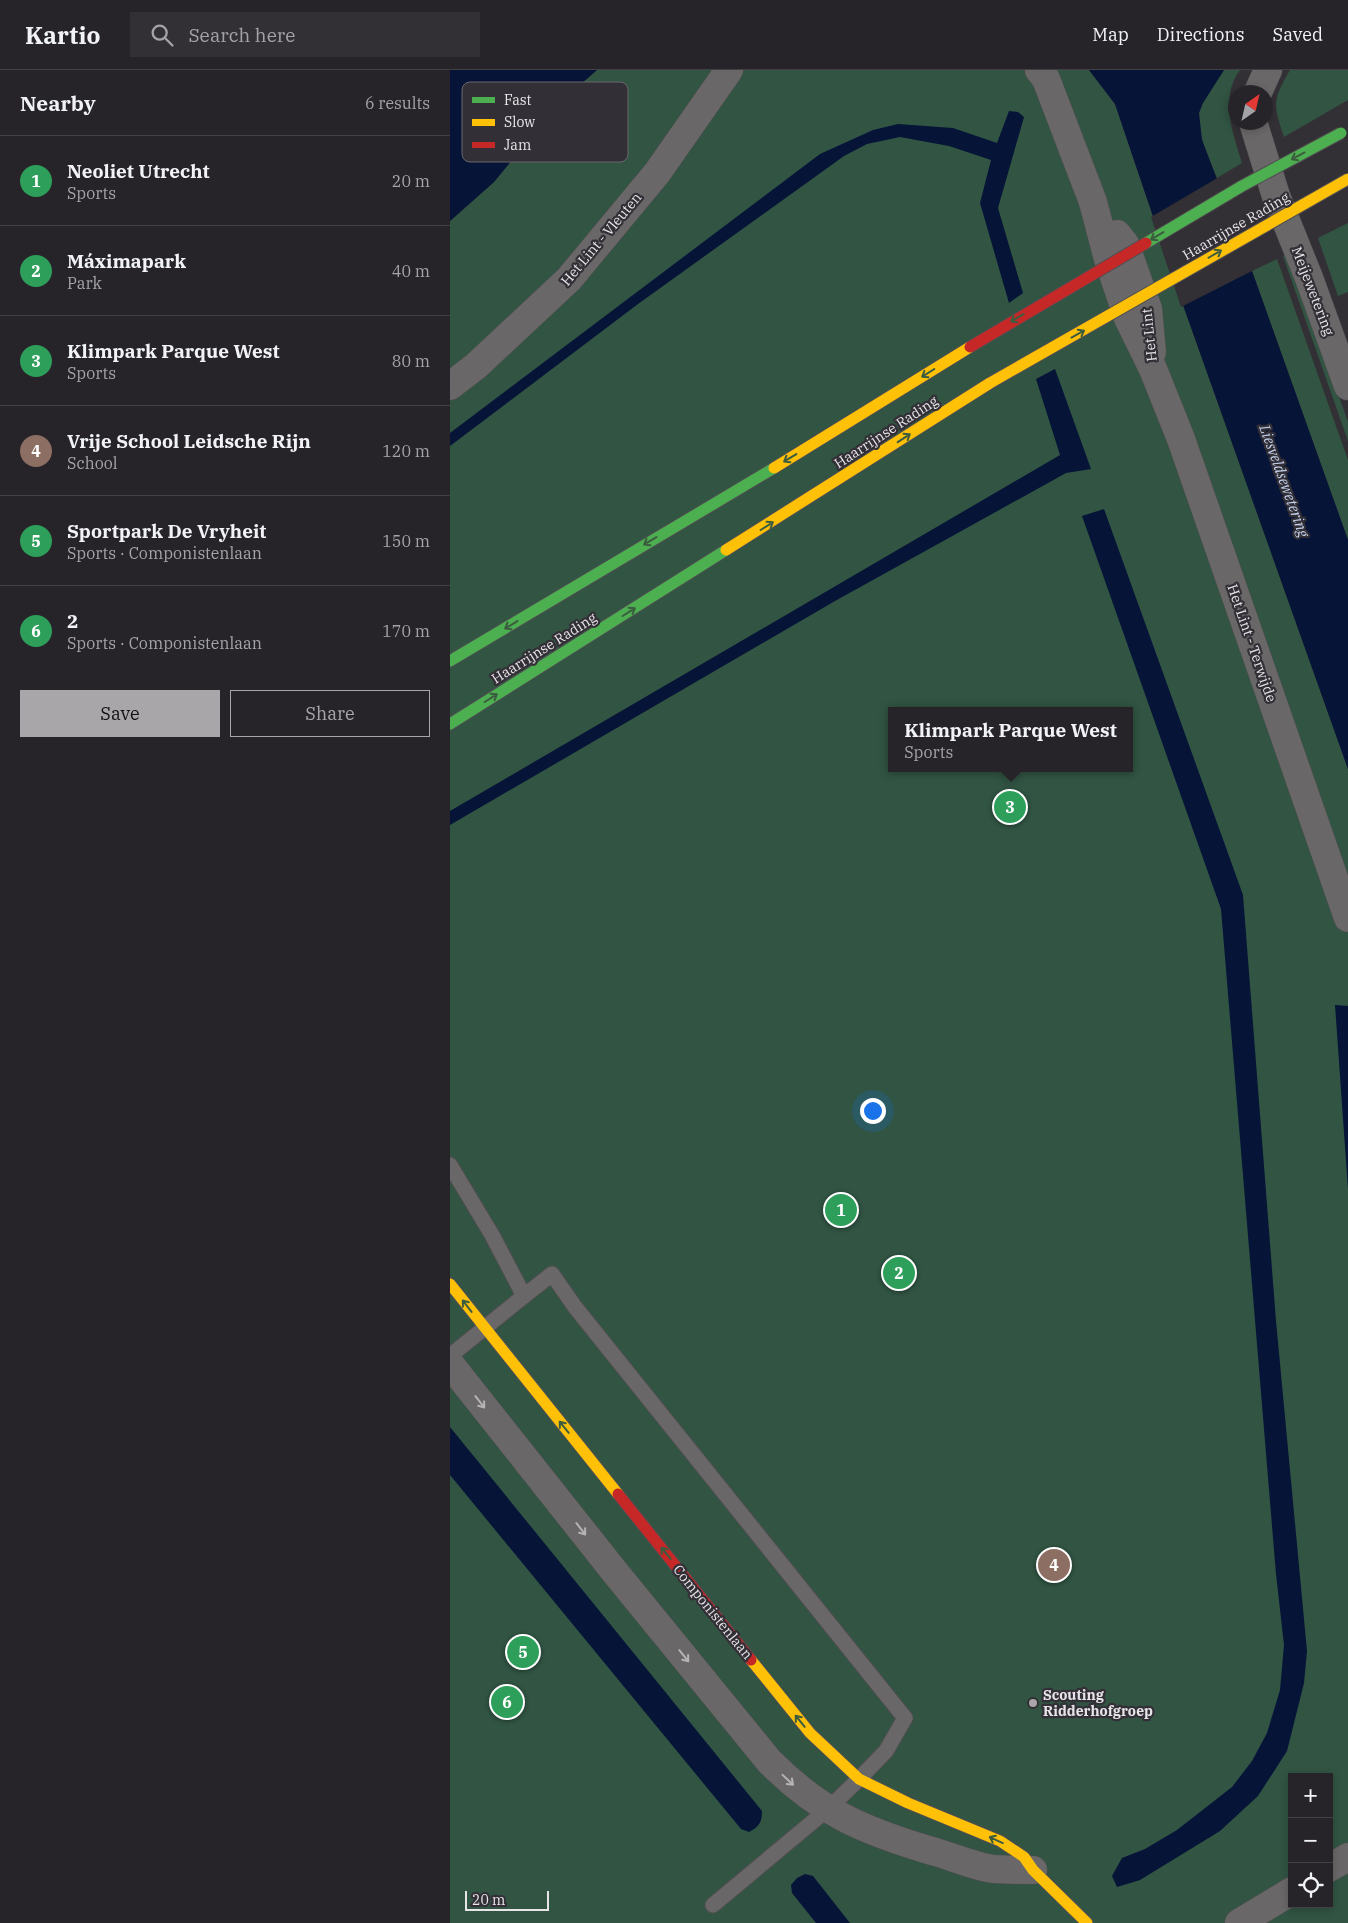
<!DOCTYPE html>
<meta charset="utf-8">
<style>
body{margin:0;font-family:"IBM Plex Serif",serif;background:#323034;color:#f1f3f6}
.controls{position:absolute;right:15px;bottom:15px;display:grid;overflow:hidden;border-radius:0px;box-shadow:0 2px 8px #0003}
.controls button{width:45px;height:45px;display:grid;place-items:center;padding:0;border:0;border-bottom:1px solid #424145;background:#262428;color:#f1f3f6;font:25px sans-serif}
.compass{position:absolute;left:778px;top:15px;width:45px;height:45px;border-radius:50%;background:#262428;box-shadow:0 2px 8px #0003;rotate:34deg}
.scale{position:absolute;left:15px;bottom:12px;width:84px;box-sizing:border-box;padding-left:5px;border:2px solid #e8e5e9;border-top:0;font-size:14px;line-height:18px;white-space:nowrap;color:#e8e5e9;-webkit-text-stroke:4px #332f36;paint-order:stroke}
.you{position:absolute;left:422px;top:1040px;width:18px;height:18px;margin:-12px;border:4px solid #fff;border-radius:50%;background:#1a73e8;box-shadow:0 0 0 8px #1a73e833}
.badge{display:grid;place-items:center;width:32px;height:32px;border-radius:50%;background:#a9a6aa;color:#fff;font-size:16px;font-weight:700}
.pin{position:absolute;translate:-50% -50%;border:2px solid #fff;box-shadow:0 1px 5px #0006}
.popup{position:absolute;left:438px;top:637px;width:245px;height:65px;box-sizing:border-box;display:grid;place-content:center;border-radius:0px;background:#262428;filter:drop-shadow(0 1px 4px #0005);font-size:16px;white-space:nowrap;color:#a4a4a8}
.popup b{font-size:19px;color:#f1f3f6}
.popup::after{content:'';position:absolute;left:50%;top:100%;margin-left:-10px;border:10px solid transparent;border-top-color:#262428}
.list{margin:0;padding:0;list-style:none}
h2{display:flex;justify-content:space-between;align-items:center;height:65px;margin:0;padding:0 20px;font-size:21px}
h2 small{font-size:16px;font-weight:400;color:#a4a4a8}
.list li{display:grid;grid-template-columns:32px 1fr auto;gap:15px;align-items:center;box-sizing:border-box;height:90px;padding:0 20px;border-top:1px solid #424145}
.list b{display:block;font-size:19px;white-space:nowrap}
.list p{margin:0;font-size:16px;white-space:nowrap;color:#a4a4a8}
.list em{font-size:16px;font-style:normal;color:#a4a4a8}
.actions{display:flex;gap:10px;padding:15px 20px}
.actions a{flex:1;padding:11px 0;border:1px solid #a9a6aa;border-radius:0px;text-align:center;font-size:18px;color:#a9a6aa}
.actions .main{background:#a9a6aa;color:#111}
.icon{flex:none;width:28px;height:28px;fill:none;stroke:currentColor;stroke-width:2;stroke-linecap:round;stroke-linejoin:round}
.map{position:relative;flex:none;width:898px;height:1853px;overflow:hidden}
header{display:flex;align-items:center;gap:30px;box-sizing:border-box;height:70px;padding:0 25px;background:#262428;border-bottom:1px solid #424145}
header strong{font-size:24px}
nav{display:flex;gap:28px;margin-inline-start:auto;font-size:18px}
.search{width:350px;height:45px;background:#323034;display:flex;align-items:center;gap:12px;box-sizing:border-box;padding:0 18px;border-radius:0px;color:#a4a4a8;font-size:19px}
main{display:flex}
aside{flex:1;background:#262428}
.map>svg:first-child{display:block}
.green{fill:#315443;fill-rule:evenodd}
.water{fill:#061437}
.pier{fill:#333035}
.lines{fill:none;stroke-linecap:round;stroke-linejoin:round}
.lane-casing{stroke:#504e51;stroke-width:17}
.street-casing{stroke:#504e51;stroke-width:29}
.fast-casing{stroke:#504e51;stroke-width:13}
.slow-casing{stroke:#504e51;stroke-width:13}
.jam-casing{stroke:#504e51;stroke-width:13}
.lane{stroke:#696768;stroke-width:15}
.street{stroke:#696768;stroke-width:28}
.fast{stroke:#4caf50;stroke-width:11}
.slow{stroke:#ffc107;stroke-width:11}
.jam{stroke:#c62828;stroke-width:11}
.fast-bridge-casing{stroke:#504e51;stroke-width:13;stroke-linecap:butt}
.slow-bridge-casing{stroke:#504e51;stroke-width:13;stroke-linecap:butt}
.jam-bridge-casing{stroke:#504e51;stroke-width:13;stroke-linecap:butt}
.fast-bridge{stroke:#4caf50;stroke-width:11}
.slow-bridge{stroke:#ffc107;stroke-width:11}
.jam-bridge{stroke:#c62828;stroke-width:11}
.oneway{stroke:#3c5c3f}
.oneway2{stroke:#b5b3b5}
.poi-dot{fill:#a9a6aa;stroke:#332f36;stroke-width:2}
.labels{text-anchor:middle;stroke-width:4.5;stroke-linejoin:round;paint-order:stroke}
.street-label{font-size:14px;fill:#e8e5e9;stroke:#332f36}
.poi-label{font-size:14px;font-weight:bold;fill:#e8e5e9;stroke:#332f36;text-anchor:start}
.water-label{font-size:15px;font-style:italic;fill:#c6d6f2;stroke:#332f36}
.key{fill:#332f36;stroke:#69666c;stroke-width:1}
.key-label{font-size:14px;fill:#e8e5e9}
</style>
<header>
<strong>Kartio</strong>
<div class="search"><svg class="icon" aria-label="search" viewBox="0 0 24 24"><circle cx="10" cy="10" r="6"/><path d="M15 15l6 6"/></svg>Search here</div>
<nav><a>Map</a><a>Directions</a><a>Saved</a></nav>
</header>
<main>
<aside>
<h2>Nearby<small>6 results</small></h2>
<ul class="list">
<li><span class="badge" style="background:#2e9e5b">1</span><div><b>Neoliet Utrecht</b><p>Sports</p></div><em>20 m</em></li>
<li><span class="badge" style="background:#2e9e5b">2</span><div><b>Máximapark</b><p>Park</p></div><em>40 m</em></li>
<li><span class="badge" style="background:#2e9e5b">3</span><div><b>Klimpark Parque West</b><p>Sports</p></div><em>80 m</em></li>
<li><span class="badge" style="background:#8d6e63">4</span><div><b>Vrije School Leidsche Rijn</b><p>School</p></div><em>120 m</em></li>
<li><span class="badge" style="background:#2e9e5b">5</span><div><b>Sportpark De Vryheit</b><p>Sports · Componistenlaan</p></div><em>150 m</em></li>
<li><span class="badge" style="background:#2e9e5b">6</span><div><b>2</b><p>Sports · Componistenlaan</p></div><em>170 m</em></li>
</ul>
<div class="actions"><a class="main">Save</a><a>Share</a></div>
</aside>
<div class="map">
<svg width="898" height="1853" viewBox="0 0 898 1853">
<rect width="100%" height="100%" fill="#333035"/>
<!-- green -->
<g class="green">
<path d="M147,0H639L665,34L733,235L898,699V1853H0V151L44,112L108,34ZM441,641H679V698H441ZM842,1707H879V1834H842Z"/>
<path d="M774,0H790C769,28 783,63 792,93L767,108C759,88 748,66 749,44C750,32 767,11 774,0Z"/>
<path d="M840,0H898V30L834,67C823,34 822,31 840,0Z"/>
<path d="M898,153V222L888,226L868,168Z"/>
<path d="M838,183L898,352V371L833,186Z"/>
<path d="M827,189L898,390V470L802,201Z"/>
</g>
<!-- water -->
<g class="water">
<path d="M0,0H147L108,34L44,112L0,151Z"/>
<path d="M639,0H774L753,33L749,43L752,70L802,201L898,470V699L733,235L665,34Z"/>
<path d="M559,41L568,42L574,47L548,138L573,223L559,233L530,133L541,90L499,76L450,67L417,74L394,86L188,234L0,376V363L370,84L423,60L448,54L503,58L547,73Z"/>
<path d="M605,299L641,399L616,403L385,531L0,755V741L610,385L586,309Z"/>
<path d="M654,439L793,825L826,1251L857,1581L854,1613L837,1681L808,1726L770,1761L690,1810L667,1817L662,1806L672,1788L695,1779L727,1760L782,1717L802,1691L817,1663L830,1620L834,1575L826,1504L771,839L632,446Z"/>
<path d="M885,935L898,936V1120L897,1105Z"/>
<path d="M0,1357L312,1741C312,1752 309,1757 299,1762L291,1759L0,1405Z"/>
<path d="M355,1804L363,1806L400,1853H366L342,1823L341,1815L347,1808Z"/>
</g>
<!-- pier -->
<path class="pier" d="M769,107L804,200L731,237L701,147Z"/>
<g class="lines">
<!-- lane casing -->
<g class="lane-casing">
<g id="lane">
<path d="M0,1095L42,1165L74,1226L0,1286"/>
<path d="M74,1226L102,1204L125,1237L455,1648L436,1681L409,1709L378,1739L263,1835"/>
</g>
</g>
<!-- street casing -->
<g class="street-casing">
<g id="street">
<path d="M589,0L596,9L643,132L658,189L678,248L703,299L731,369L898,848"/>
<path d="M808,22L818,0"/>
<path d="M803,52L826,126L859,208L898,316"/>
<path d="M667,164L675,174L698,239L702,282"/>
<path d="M0,316L26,296L119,209L207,103L279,0"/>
<path d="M0,1294L164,1501L319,1691C369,1742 414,1761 482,1781C501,1786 525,1797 544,1799C557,1800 570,1800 583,1800"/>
<path d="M879,1798L898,1787"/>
<path d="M789,1853L842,1821"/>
</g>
</g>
<!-- fast casing -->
<g class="fast-casing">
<g id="fast">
<path d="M0,591L324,398"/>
<path d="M0,654L276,480"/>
</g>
</g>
<!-- slow casing -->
<g class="slow-casing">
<g id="slow">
<path d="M324,398L520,277"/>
<path d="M276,480L540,313"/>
<path d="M0,1214L168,1424"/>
<path d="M301,1590L360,1663L409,1709L458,1733L550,1771L574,1787L583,1800L637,1853"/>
</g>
</g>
<!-- jam casing -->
<g class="jam-casing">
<path id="jam" d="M168,1424L301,1590"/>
</g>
<!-- lane -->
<use href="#lane" class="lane"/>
<!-- street -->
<use href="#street" class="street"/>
<!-- fast -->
<use href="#fast" class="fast"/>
<!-- slow -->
<use href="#slow" class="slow"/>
<!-- jam -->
<use href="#jam" class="jam"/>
<!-- fast-bridge casing -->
<g class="fast-bridge-casing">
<path id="fast-bridge" d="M696,173L792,116L891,63"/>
</g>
<!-- slow-bridge casing -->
<g class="slow-bridge-casing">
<path id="slow-bridge" d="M540,313L898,109"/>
</g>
<!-- jam-bridge casing -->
<g class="jam-bridge-casing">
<path id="jam-bridge" d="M520,277L696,173"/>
</g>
<!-- fast-bridge -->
<use href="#fast-bridge" class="fast-bridge"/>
<!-- slow-bridge -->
<use href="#slow-bridge" class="slow-bridge"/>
<!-- jam-bridge -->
<use href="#jam-bridge" class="jam-bridge"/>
</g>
<!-- one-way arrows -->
<defs><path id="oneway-shaft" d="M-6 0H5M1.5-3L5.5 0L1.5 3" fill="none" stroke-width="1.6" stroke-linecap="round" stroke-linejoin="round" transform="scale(1.25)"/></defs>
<g class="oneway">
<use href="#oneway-shaft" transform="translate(848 86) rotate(152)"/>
<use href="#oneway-shaft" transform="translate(707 166) rotate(149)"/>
<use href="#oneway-shaft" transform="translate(765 184) rotate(-30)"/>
<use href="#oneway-shaft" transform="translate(567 248) rotate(149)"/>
<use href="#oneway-shaft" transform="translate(628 264) rotate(-29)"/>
<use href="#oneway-shaft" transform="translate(478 303) rotate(148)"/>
<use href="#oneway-shaft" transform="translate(454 368) rotate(-33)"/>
<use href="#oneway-shaft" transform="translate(340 388) rotate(149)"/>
<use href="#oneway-shaft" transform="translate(317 456) rotate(-32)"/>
<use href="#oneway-shaft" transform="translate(200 471) rotate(149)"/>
<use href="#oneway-shaft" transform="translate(179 542) rotate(-32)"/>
<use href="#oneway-shaft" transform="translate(61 555) rotate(149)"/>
<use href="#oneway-shaft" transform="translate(41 628) rotate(-32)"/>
<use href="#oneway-shaft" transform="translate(17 1236) rotate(-128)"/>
<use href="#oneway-shaft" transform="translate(114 1357) rotate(-129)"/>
<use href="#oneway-shaft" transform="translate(216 1483) rotate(-129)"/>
<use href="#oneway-shaft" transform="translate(350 1651) rotate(-129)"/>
<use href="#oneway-shaft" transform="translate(546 1770) rotate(-155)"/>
</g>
<g class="oneway2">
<use href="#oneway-shaft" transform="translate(30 1332) rotate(52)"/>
<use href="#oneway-shaft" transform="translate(131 1459) rotate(52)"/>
<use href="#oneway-shaft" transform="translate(234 1586) rotate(51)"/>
<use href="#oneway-shaft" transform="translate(338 1710) rotate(43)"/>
</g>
<!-- markers -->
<circle class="poi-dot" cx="583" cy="1633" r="5"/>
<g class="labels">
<!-- street labels -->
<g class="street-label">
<text transform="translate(786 156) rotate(-30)" y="5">Haarrijnse Rading</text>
<text transform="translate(151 169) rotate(-50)" y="5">Het Lint - Vleuten</text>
<text transform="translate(863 221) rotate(69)" y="5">Meijewetering</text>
<text transform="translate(699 265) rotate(-96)" y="5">Het Lint</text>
<text transform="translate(436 362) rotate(-33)" y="5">Haarrijnse Rading</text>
<text transform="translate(802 573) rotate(71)" y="5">Het Lint - Terwijde</text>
<text transform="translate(94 578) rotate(-32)" y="5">Haarrijnse Rading</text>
<text transform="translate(263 1542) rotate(51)" y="5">Componistenlaan</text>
</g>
<!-- poi labels -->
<g class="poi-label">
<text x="593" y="1630">Scouting<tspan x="593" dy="16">Ridderhofgroep</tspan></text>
</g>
<!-- water labels -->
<g class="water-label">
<text transform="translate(834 411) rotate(70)" y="5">Liesveldsewetering</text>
</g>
</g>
<!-- legend -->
<rect x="12" y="12" width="166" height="80" rx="8" class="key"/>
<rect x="22" y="27" width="23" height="6" fill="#4caf50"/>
<rect x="22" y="49" width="23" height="7" fill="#ffc107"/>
<rect x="22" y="72" width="23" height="6" fill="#c62828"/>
<g class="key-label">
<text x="54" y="35">Fast</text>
<text x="54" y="57">Slow</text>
<text x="54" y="80">Jam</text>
</g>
</svg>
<div class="controls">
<button>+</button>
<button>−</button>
<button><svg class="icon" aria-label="locate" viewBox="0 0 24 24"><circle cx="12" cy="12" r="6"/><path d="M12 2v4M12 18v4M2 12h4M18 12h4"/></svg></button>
</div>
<svg class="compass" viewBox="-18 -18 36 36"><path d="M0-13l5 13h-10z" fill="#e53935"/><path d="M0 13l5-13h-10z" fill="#a4a4a8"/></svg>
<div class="scale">20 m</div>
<div class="you"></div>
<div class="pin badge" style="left:391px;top:1140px;background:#2e9e5b">1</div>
<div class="pin badge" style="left:449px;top:1203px;background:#2e9e5b">2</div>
<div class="pin badge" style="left:560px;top:737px;background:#2e9e5b">3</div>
<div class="popup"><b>Klimpark Parque West</b>Sports</div>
<div class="pin badge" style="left:604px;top:1495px;background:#8d6e63">4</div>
<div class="pin badge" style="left:73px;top:1582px;background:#2e9e5b">5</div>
<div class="pin badge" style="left:57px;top:1632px;background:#2e9e5b">6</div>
</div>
</main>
